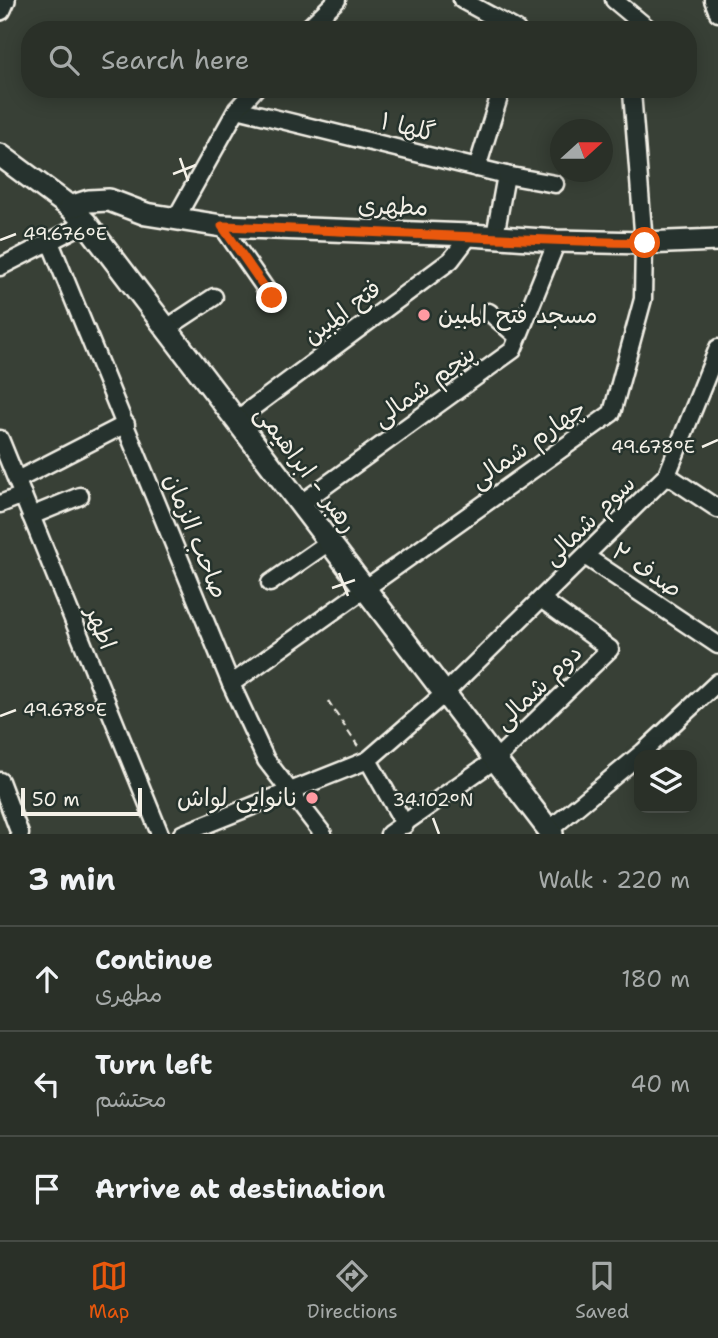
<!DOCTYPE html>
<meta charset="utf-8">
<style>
body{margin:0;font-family:"Shantell Sans","Playpen Sans Arabic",sans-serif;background:#323830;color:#f1f3f6}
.controls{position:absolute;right:21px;bottom:21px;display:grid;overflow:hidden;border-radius:14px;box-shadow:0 4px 18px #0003}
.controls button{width:63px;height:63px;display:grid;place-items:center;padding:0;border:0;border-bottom:2px solid #464b45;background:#2a3028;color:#f1f3f6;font:35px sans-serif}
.compass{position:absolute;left:550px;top:119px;width:63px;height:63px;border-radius:50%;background:#2a3028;box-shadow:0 4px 18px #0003;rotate:69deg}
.scale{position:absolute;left:21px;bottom:18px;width:121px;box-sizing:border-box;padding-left:7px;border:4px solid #f4f1e8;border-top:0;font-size:19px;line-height:24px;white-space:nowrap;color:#f4f1e8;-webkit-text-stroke:5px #26332d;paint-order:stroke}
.stop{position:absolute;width:21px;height:21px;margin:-16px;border:5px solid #ea580c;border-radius:50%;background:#fff}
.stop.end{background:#ea580c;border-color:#fff;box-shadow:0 2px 7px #0008}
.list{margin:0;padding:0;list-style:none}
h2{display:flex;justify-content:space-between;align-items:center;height:91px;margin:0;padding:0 28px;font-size:30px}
h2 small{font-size:23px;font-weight:400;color:#a5a9a8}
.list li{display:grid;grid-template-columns:46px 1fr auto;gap:21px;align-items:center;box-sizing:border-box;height:105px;padding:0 28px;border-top:2px solid #464b45}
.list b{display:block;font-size:26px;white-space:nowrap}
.list p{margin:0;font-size:23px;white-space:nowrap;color:#a5a9a8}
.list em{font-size:23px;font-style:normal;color:#a5a9a8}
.icon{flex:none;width:38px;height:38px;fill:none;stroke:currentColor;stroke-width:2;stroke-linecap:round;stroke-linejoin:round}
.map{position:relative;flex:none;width:718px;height:834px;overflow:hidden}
.search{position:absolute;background:#2a3028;box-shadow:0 4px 18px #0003;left:21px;right:21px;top:21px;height:77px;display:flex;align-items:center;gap:18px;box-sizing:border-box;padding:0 24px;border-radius:28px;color:#a5a9a8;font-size:26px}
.sheet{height:406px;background:#2a3028}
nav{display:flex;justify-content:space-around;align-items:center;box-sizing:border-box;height:98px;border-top:2px solid #464b45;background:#2a3028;font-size:19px;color:#a5a9a8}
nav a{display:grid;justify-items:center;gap:4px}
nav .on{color:#ea580c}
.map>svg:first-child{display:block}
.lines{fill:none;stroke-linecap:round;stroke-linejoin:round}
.street-casing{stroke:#f4f1e8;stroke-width:21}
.secondary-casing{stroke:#f4f1e8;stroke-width:26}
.path{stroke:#f4f1e8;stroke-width:2.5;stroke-dasharray:7 5;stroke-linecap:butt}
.street{stroke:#26332d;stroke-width:16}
.secondary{stroke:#26332d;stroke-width:21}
.route{stroke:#ea580c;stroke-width:9}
.ticks{fill:none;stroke:#f4f1e8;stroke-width:2.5}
.poi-dot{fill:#ff9aa2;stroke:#26332d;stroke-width:2.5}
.labels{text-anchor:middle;stroke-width:5;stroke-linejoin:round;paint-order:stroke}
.street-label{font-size:24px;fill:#f4f1e8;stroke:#26332d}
.poi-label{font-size:24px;fill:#f4f1e8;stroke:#26332d;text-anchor:start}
.ticks-label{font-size:18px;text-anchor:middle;fill:#f4f1e8;stroke:#26332d;stroke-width:5;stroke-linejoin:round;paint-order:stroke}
</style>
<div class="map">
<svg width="718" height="834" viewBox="0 0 718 834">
<rect width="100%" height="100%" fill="#384036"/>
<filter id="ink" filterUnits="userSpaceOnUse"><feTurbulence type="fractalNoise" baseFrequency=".0143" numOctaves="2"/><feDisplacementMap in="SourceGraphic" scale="14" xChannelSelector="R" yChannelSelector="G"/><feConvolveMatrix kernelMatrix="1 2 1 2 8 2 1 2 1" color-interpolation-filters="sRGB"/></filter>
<g filter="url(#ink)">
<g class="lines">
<!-- street casing -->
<g class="street-casing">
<g id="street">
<path d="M462,0L517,30"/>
<path d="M614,0L650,30"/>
<path d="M713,0L718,13"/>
<path d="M306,30L337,0"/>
<path d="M237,109L506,175L495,236"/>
<path d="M477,168L500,94L487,89"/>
<path d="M506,175L555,184"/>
<path d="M176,218L237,109L255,89"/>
<path d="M222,226L272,298"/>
<path d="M50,242L231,684L266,760L323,834"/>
<path d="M0,267L86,223"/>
<path d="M489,312L518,337"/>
<path d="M167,328L214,297"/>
<path d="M236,420L451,260L470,235"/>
<path d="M0,439L160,834"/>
<path d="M667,475L718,509"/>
<path d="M17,480L126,424"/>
<path d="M0,504L23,495"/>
<path d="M300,504L513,350L557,241"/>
<path d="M31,516L80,496"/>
<path d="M585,556L718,645"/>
<path d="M270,583L329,542"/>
<path d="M231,684L612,413L643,299L644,243L632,92L633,89"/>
<path d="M368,760L405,825"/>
<path d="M0,781L20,834"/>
<path d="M549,830L643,752L718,682"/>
<path d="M182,834L368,760L444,694L667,475L718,348"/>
<path d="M389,834L496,759L610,649L541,599"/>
</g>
</g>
<!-- secondary casing -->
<g class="secondary-casing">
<g id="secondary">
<path d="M0,9L4,0"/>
<path d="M0,155L70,207L86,223L552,834"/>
<path d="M70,207L89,201L109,200L146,214L222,226L470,235L557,241L644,243L718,240"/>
</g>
</g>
<!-- path -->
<path class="path" d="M328,701L358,746"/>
<!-- street -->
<use href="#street" class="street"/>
<!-- secondary -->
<use href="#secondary" class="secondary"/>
</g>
</g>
<g class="lines" filter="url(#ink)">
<!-- route -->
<path class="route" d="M272,298L222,226C363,231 504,240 645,243"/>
</g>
<!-- ticks -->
<path class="ticks" d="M180,158L188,181M173,174L196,165M0,240L16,234M702,447L718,440M339,573L348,596M332,588L355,580M0,716L16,710M433,818L439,834"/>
<!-- markers -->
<g class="poi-dot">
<circle cx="424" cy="315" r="7"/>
<circle cx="312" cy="798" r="7"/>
</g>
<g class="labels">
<!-- street labels -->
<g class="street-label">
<text transform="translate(408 127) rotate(14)" y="8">گلها ۱</text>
<text transform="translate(393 206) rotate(2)" y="8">مطهری</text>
<text transform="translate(342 312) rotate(-37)" y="8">فتح المبین</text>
<text transform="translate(424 386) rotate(-36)" y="8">پنجم شمالی</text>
<text transform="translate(528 444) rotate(-35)" y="8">چهارم شمالی</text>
<text transform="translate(306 469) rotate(53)" y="8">رهبر - ابراهیمی</text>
<text transform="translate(589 520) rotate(-44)" y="8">سوم شمالی</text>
<text transform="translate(196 536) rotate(68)" y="8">صاحب الزمان</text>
<text transform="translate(647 570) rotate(34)" y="8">صدف ۲</text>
<text transform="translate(101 628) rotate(68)" y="8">اطهر</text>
<text transform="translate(538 687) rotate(-44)" y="8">دوم شمالی</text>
</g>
<!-- poi labels -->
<g class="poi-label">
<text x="438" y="323">مسجد فتح المبین</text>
<text x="298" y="806" text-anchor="end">نانوایی لواش</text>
</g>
</g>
<g class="ticks-label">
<text x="65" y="240">49.676°E</text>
<text x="653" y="453">49.678°E</text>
<text x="65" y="716">49.678°E</text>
<text x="433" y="806">34.102°N</text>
</g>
</svg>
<div class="controls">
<button><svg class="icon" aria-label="layers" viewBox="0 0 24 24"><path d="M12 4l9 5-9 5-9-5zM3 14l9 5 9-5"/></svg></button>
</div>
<svg class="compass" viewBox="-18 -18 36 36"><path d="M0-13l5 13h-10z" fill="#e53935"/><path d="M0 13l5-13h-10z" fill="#a5a9a8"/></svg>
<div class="scale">50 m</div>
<div class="stop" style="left:645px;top:243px"></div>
<div class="stop end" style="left:272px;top:298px"></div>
<div class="search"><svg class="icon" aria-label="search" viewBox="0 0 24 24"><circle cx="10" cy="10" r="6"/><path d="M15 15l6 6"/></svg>Search here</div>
</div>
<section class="sheet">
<h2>3 min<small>Walk · 220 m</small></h2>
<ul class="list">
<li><svg class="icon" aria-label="ahead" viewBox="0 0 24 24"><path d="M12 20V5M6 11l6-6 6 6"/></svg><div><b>Continue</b><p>مطهری</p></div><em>180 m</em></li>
<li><svg class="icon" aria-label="left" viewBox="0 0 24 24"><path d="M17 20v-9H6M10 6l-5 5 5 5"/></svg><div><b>Turn left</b><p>محتشم</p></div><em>40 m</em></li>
<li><svg class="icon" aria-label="arrive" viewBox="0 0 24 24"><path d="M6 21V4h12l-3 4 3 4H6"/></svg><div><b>Arrive at destination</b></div></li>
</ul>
</section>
<nav>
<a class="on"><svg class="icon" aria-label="map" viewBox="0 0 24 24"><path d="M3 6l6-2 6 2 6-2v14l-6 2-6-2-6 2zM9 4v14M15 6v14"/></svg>Map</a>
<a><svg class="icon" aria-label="directions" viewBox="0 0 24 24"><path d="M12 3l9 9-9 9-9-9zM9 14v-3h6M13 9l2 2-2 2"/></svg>Directions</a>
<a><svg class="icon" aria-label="saved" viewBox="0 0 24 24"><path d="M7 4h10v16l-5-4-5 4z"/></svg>Saved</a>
</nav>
